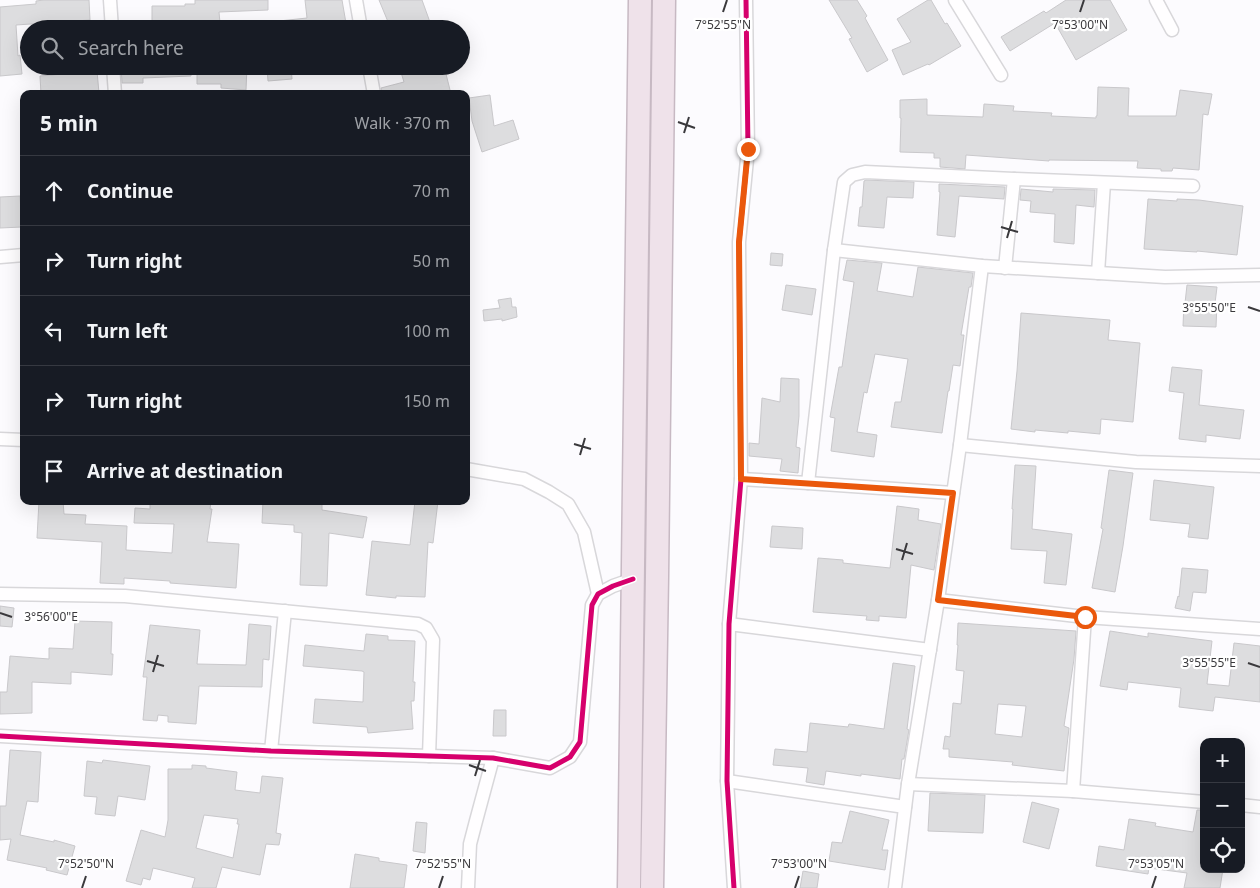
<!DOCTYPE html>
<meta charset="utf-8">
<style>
body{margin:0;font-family:"Noto Sans",sans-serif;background:#242831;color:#f1f3f6}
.controls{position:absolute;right:15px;bottom:15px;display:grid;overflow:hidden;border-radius:10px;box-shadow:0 5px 20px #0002}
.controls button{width:45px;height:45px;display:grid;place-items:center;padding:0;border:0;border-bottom:1px solid #363941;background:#171b24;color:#f1f3f6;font:25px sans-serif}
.stop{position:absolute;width:15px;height:15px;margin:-11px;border:4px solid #ea580c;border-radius:50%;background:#fff}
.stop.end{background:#ea580c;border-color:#fff;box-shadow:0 1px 5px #0008}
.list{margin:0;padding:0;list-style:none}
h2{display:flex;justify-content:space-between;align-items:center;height:65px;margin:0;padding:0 20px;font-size:21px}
h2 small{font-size:16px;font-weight:400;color:#9ea1a6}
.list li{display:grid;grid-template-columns:32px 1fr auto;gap:15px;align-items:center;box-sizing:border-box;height:70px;padding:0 20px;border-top:1px solid #363941}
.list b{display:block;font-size:19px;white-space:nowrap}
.list em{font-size:16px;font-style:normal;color:#9ea1a6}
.icon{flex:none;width:28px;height:28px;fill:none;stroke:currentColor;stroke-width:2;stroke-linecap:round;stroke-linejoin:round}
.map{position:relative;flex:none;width:1260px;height:888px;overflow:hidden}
.search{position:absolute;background:#171b24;box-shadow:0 5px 20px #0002;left:20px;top:20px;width:450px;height:55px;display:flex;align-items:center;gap:12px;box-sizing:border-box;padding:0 18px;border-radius:28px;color:#9ea1a6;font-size:19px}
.panel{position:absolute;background:#171b24;box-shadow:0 5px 20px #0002;left:20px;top:90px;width:450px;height:415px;border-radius:10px}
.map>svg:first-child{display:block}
.building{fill:#dddddf;stroke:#c9c8cb;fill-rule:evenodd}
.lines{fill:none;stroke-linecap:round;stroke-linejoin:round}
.street-casing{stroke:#d8d7da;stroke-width:15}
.highway-casing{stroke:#c7b9c3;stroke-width:25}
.street{stroke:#fffeff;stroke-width:12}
.highway{stroke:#efe2ea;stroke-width:22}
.cycleway-casing{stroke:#fff;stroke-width:8}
.cycleway{stroke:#d6006c;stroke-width:5}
.route{stroke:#ea580c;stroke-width:6}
.ticks{fill:none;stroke:#3a393c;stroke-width:2}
.ticks-label{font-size:12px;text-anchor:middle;fill:#3a393c;stroke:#fff;stroke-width:4.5;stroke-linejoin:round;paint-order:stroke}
</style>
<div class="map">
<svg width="1260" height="888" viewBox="0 0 1260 888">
<rect width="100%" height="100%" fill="#fcfbfe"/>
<!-- building -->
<g class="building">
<path d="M44,0H89L90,20L16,25L18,56L20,55L22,74L0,76V7L36,4V1Z"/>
<path d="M195,0H268V10L219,12L220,23L185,24V23H152V6H185V4H195Z"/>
<path d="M305,0H342L347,29H279V21L307,18Z"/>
<path d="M379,0H422L431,25L422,29H391Z"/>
<path d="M829,0H857L867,16L865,18L888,60L867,72L849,39L852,38Z"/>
<path d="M928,0H931L945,24L947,23L961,46L929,65L928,64L903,75L892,50L911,42L897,19Z"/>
<path d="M1066,0H1110L1127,30L1076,60L1055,23L1010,51L1001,37L1044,11L1046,13Z"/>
<path d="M121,66H191V76L143,78V83H122Z"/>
<path d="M197,66H247L246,90L221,88V84H197Z"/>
<path d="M267,66H291L292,79L268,81Z"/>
<path d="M399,66H444L451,94H382L381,88L404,82Z"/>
<path d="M97,71L99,93L41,94L40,76Z"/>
<path d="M1098,87L1129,88L1128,116H1176L1180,90L1212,94L1208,115L1203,114L1199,170L1173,168L1172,171H1161V169L1137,168L1138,161L1049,160V161L966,155L965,169L940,167V158H934V153L900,152L901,118H900V100L927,99V115L983,117L984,104L1014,106L1013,111L1052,113L1051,116L1096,118V116H1097Z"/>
<path d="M490,95L494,126L513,120L519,139L482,152L472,121L469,98Z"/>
<path d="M866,180L914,182L913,198L887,197L884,228L858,226L860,207H862L864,181Z"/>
<path d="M939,184L1005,187L1004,199L959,196L955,237L937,235L940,192H939Z"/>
<path d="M1021,189L1053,192V189L1095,190L1094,207L1076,205L1074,244L1054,242L1055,214L1030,212L1031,201L1020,200Z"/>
<path d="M20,196L22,227L0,228V197Z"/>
<path d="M1148,199L1177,201V199L1199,200L1243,206L1237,255L1197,251V252L1144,249Z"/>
<path d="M771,253L783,254L782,266L770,265Z"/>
<path d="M847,260L882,263L877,291L913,297L918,267L973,273L971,287H969L961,335H964L960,366L953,365L949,391H948L942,433L891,427L895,402H901L908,359L875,354L867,393L864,392L857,432L877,435L874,457L831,451L835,418L830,417L839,367H842L854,282L843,280Z"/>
<path d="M786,285L816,289L812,315L782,310Z"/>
<path d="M1187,285L1217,287L1215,303H1217L1216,327L1183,326L1184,303H1185Z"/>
<path d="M511,298L512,307H516L517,317L502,321V319L484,321L483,310L500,308L498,300Z"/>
<path d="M1021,313L1110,320L1108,340L1140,343L1133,422L1101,419L1100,434L1068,431V433L1035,430V432L1011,429L1017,371Z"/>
<path d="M1172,367L1202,370L1199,405L1244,410L1240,439L1206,435V442L1179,439L1184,393L1169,391Z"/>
<path d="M781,378L799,379V416L796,447L800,448L798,473L780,471L782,459L749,456V443L759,444L762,398L780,402Z"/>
<path d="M1015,465L1036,466L1032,529L1072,534L1066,585L1044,583L1047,551L1011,549L1013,509H1012Z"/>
<path d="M1109,470L1133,473L1123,546L1115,592L1092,588L1103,529L1101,528Z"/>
<path d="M1154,480L1214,487L1208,539L1188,537L1190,524L1150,520Z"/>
<path d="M39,501H63L64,514L86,515L85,524L127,526L126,550L172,553L174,524L134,523L135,508L150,509V501H211L210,509H212L207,542L239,544L236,588L170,583V581L124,578V584L100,583L102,542L37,538Z"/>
<path d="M263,501H322V510L367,517L363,538L329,533L327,586L300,585L302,533L294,532V525L262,523Z"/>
<path d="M415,501H438L433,543L428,542L425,597L396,596V598L366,595L372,541L410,545Z"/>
<path d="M897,506L919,509L918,520L941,524L934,570L911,565L906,618L879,616V621L866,620L867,616L813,612L818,558L843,560V563L890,568Z"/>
<path d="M772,526L803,528L802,549L770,547Z"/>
<path d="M1182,568L1208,570L1206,593L1193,592L1190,611L1175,608L1178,596L1179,597Z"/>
<path d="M0,606L14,608L12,627L0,626Z"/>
<path d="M75,621L112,622L111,654H113L112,675L71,672V684L32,682V713L0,714V692H7L10,656L49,659V648L73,649Z"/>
<path d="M958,623L1076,631L1074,659L1064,726L1069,728L1064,771L1012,765L1013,762L949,757V749H943L945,736L950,737L953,703L961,704L964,671L956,670L958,645H957ZM998,704L1026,706L1022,737L995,734Z"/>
<path d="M249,624L271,626L269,660L263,659L262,687L199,686L196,724L168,722V716L158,715L157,721L143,720L147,677H143L150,625L200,630L197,664L246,665Z"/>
<path d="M1110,631L1148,637V633L1212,641L1207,684L1229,686L1234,643L1260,646V702L1215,697L1213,711L1179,707L1181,688L1128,682L1127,690L1100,686Z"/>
<path d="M366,634L388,636V640L415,641L413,682H415L414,701H411L413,729L368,733L367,727L313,723L315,699L363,702L364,672L362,671L303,666L305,645L364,651Z"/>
<path d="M893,663L915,666L907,729L909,730L904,759H902L900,779L861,774V776L826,771L824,785L806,782L808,768L773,765L775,749L807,752L810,723L848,727L849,724L884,729Z"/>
<path d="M494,710H506V736H493Z"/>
<path d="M10,750L41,752L38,802L27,801L20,835L54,842V840L75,846L67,875L46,870L47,868L7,860L11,839L0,840V806H6Z"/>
<path d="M103,760L150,766L145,800L118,796L115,816L95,814L97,797L84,796L87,761L102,763Z"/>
<path d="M192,765L206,766V768L237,772L235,790L260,793L262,776L283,778L276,833L281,834L279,845L266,844L260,875L222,867L216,888H192L195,878L153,868L150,880L143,878L141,885L126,881L141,830L165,837L168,820V769H192ZM204,815L238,819L237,824H239L233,858L196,848Z"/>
<path d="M930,793L985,795L983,833L928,831Z"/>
<path d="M1032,802L1059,809L1049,849L1023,842Z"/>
<path d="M1197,810H1204V850L1201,869H1223L1220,888H1184L1187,873L1149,868L1148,874L1096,866L1099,846L1124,850L1129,819L1156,823L1155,826L1193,832Z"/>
<path d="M850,811L889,820L882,850H888L885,870L829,861L832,842L842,843Z"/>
<path d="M416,822L427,823L425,853L413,851Z"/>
<path d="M355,854L379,858V861L407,865L404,888H350Z"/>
<path d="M803,871L819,874L817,888H800Z"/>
</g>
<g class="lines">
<!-- street casing -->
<g class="street-casing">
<g id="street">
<path d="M110,0L112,29"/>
<path d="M356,0L361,29"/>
<path d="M955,0L1001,75"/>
<path d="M1156,0L1172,30"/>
<path d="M113,66L115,94"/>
<path d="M369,66L374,94"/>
<path d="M834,250L982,266L1165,277L1260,275"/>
<path d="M0,257L24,255"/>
<path d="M1005,268L1014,179"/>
<path d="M1098,273L1104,183"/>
<path d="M0,439L24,440"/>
<path d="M960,445L1136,462L1260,466"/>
<path d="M466,469L524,479L549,492L568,504L584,532L598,594"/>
<path d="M741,479L808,483L834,250L844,182L852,175L865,172L1014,179L1193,186"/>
<path d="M808,483L953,493"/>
<path d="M0,594L125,596L418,624L426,628L433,640L429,756"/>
<path d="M938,600L1085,617L1260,629"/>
<path d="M729,624L930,650"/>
<path d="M0,736L271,751L493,758L550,768L570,757L580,742L592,605L598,594L613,586L633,579"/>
<path d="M271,751L285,611"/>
<path d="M727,781L905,807"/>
<path d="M908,784L1073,791L1204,802"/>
<path d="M1073,791L1085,617"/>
<path d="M1241,805L1260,807"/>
<path d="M468,888L470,844L476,821L493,758"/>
<path d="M734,888L727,781L729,624L741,479L739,242L748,149L746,0"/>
<path d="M895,888L908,784L938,600L960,445L982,266"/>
</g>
</g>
<!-- highway casing -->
<g class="highway-casing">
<g id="highway">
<path d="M629,888L640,0"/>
<path d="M652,888L657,577L664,0"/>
</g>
</g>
<!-- street -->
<use href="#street" class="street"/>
<!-- highway -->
<use href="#highway" class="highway"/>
<!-- cycleway casing -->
<g class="cycleway-casing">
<g id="cycleway">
<path d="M0,736L271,751L493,758L550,768L570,757L580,742L592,605L598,594L613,586L633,579"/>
<path d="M734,888L727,781L729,624L741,479L739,242L748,149L746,0"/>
</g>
</g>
<!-- cycleway -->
<use href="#cycleway" class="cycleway"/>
</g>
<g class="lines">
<!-- route -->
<path class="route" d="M748,149L739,242L741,479L953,493L938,600L1085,617"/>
</g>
<!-- ticks -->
<path class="ticks" d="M723,12L727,0M1080,12L1084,0M678,122L695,128M684,133L689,117M1001,227L1018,232M1007,238L1012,221M1248,307L1260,311M574,444L591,449M580,455L585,438M896,549L913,554M902,560L907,543M0,613L12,617M147,661L164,666M1248,663L1260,667M153,672L158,655M469,765L486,771M475,776L480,760M82,888L86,876M439,888L443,876M795,888L799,876M1152,888L1156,876"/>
<g class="ticks-label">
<text x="723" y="29">7°52'55"N</text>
<text x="1080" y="29">7°53'00"N</text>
<text x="1209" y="312">3°55'50"E</text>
<text x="51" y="621">3°56'00"E</text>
<text x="1209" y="667">3°55'55"E</text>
<text x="86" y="868">7°52'50"N</text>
<text x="443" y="868">7°52'55"N</text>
<text x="799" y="868">7°53'00"N</text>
<text x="1156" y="868">7°53'05"N</text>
</g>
</svg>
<div class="controls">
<button>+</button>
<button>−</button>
<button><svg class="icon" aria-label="locate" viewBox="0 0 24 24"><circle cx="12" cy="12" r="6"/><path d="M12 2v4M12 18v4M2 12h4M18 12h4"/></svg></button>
</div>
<div class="stop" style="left:1085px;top:617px"></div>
<div class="stop end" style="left:748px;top:149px"></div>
<div class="search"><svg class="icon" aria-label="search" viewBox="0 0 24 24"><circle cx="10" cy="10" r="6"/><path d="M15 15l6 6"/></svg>Search here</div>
<section class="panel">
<h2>5 min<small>Walk · 370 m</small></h2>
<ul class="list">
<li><svg class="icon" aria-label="ahead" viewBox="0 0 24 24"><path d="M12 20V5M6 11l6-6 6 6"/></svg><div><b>Continue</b></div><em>70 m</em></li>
<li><svg class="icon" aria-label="right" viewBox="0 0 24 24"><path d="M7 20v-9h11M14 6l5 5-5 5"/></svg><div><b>Turn right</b></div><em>50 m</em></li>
<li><svg class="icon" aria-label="left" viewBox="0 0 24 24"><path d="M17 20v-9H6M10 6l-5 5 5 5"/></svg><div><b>Turn left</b></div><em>100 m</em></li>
<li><svg class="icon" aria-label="right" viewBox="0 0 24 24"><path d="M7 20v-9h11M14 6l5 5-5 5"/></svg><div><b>Turn right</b></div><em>150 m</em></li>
<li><svg class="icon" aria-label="arrive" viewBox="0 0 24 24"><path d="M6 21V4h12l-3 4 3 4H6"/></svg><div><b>Arrive at destination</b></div></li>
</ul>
</section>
</div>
